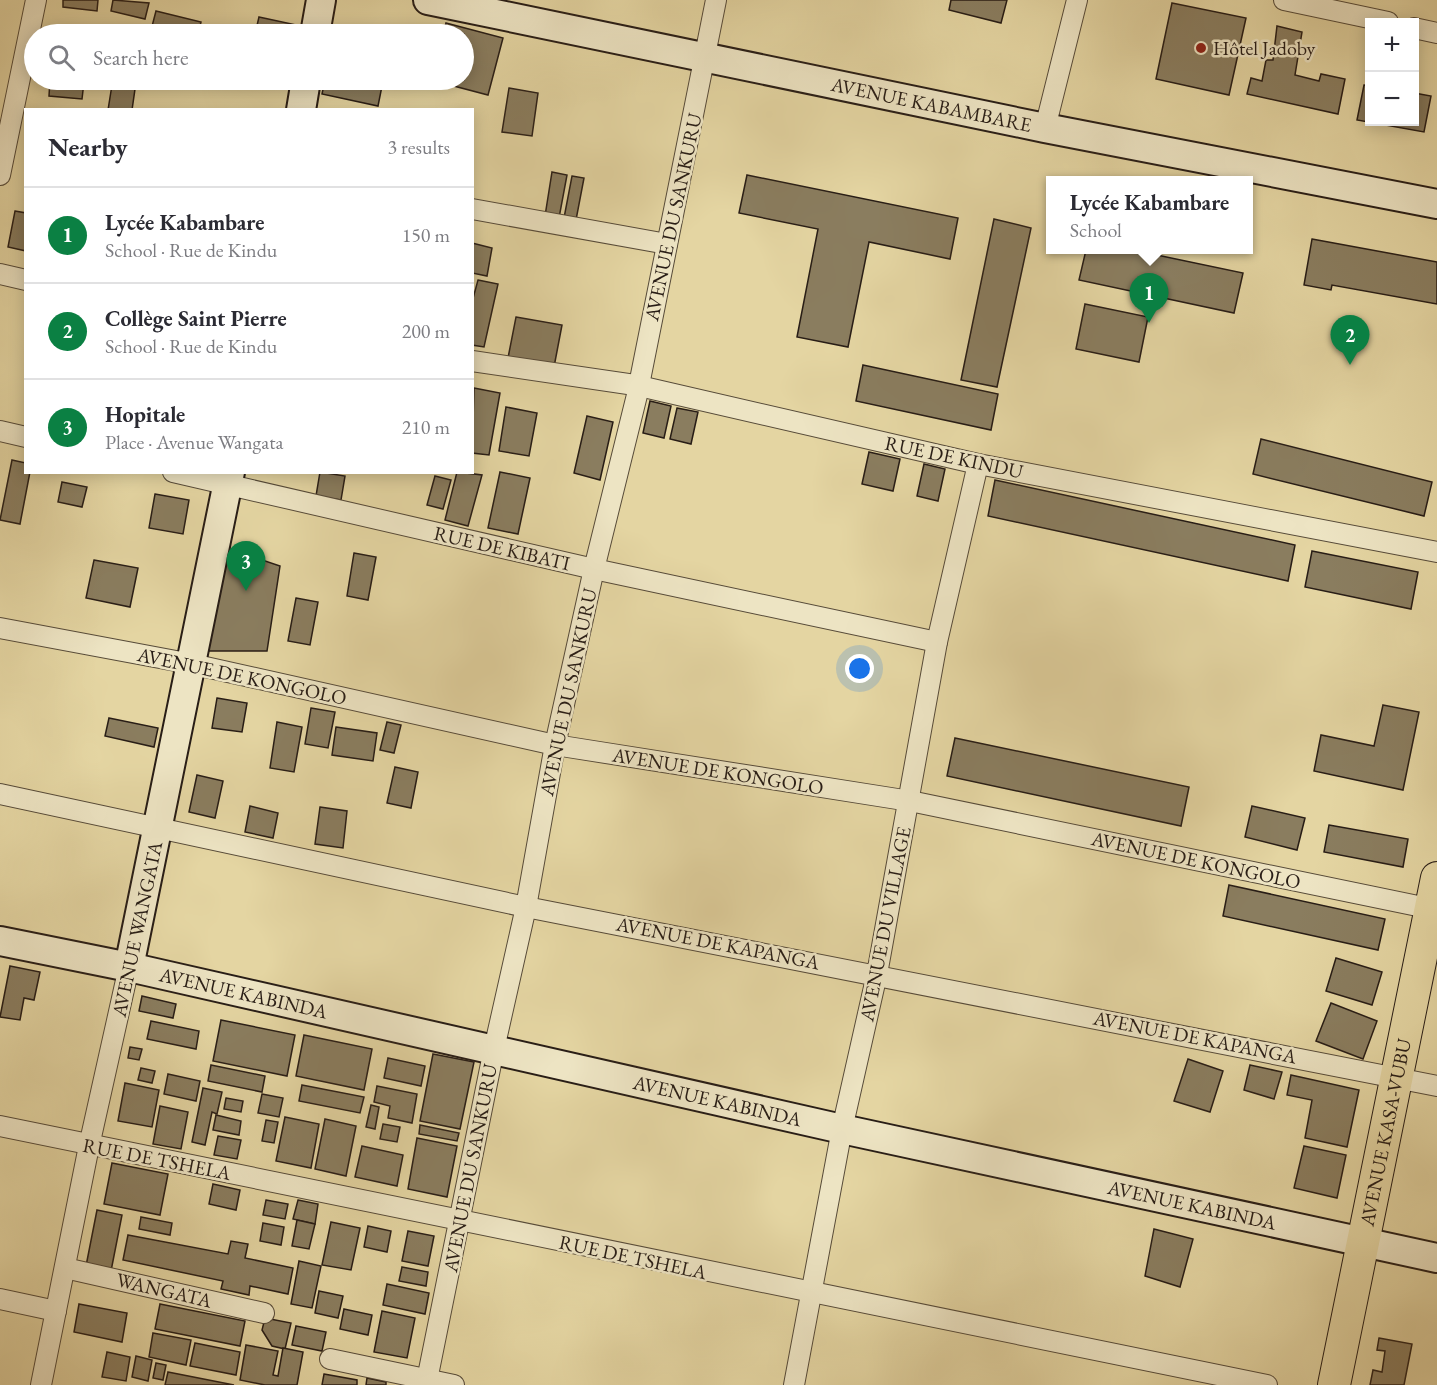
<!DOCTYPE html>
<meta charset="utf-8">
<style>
body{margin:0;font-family:"EB Garamond",serif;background:#f7f7f7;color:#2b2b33}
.controls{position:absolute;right:18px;top:18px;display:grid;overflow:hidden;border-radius:0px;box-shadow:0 3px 15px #0003}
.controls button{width:54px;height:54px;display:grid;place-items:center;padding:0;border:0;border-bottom:2px solid #e1e1e2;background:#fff;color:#2b2b33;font:30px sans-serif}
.you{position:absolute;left:860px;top:669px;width:21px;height:21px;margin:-15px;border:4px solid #fff;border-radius:50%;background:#1a73e8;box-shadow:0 0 0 9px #1a73e833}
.badge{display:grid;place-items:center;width:39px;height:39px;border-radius:50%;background:#0b8043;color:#fff;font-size:20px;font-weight:700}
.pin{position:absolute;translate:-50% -50px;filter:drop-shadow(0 2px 3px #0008)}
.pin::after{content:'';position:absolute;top:32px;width:21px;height:18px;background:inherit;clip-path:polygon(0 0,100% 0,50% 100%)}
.popup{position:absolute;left:1046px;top:176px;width:207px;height:78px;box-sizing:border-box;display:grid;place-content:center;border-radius:0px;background:#fff;filter:drop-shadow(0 2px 4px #0005);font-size:20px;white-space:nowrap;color:#7c7c81}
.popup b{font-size:22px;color:#2b2b33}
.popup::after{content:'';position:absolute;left:50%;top:100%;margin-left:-12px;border:12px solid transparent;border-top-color:#fff}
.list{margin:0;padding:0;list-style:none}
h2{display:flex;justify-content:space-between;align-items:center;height:78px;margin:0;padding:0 24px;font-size:26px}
h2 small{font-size:20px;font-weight:400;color:#7c7c81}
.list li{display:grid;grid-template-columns:39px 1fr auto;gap:18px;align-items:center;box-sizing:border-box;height:96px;padding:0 24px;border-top:2px solid #e1e1e2}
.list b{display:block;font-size:22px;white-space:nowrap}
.list p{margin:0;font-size:20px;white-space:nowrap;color:#7c7c81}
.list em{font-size:20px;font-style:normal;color:#7c7c81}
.icon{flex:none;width:33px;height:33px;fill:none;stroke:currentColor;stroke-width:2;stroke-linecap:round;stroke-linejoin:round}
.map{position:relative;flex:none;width:1437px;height:1385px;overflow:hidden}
.search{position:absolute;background:#fff;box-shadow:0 3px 15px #0003;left:24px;top:24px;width:450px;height:66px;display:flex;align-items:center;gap:15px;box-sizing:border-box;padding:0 21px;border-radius:33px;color:#7c7c81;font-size:22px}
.panel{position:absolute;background:#fff;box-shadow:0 3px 15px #0003;left:24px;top:108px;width:450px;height:366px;border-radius:0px}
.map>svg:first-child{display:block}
.building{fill:#8a7d5f;stroke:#281d16;stroke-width:1.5}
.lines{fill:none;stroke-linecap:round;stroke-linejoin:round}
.street-casing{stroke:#574b39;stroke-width:22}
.secondary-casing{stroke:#281d16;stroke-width:32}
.primary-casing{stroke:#281d16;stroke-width:34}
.street{stroke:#ede4c3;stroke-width:20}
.secondary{stroke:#ede4c3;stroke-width:28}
.primary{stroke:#e4d5a2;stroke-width:32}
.poi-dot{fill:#8f2418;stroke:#ede4c3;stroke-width:2}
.labels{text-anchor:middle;stroke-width:5;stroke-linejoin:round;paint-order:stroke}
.poi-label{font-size:20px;fill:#281d16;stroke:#ede4c3;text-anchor:start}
.street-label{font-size:20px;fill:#281d16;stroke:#ede4c3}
</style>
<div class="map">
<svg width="1437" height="1385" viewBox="0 0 1437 1385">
<rect width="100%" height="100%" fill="#e4d5a2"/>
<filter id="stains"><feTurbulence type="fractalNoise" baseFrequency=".00333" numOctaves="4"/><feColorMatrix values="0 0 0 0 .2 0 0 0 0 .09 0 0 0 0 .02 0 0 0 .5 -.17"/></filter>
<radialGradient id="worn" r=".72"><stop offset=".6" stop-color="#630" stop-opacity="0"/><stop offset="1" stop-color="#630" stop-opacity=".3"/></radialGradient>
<!-- building -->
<g class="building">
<path d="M63,0H98L97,11L63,7Z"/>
<path d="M113,0L149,3L145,19L111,11Z"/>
<path d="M951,0H1007L1001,23L949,10Z"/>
<path d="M1172,3L1246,18L1229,95L1156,79Z"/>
<path d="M156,11L201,22L198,34H150Z"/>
<path d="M259,17L301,26L299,34H255Z"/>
<path d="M446,23L503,38L488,95L431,80H464V34H443Z"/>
<path d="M1277,26L1302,32L1295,75L1319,81L1321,74L1345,79L1338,114L1247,94L1251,78L1262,81L1266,60H1273Z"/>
<path d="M50,80L84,82L82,99L49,96Z"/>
<path d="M325,80L383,81L378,106L322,94Z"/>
<path d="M112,85L135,89L132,110H108Z"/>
<path d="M1364,85L1370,86V122H1414V93L1431,96L1424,132L1357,120Z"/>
<path d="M509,88L538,93L532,136L502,132Z"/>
<path d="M552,172L567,175L559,218L545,216Z"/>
<path d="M747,175L958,218L950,259L869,242L848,347L797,337L818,229L739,213Z"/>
<path d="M572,176L584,178L576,220L564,218Z"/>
<path d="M15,211L26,213V251L8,247Z"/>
<path d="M994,219L1031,228L997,387L961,380Z"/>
<path d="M1312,239L1437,262V304L1332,285L1331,290L1304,285Z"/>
<path d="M472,243L492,248L487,276L472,273Z"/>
<path d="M1086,250H1133L1243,273L1234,313L1079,280Z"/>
<path d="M478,280L498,284L484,347L472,345V302Z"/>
<path d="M1085,304L1148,317L1139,362L1076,349Z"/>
<path d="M516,317L562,325L554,367L508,358Z"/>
<path d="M863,365L998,394L991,430L856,401Z"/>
<path d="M474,388L500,393L489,455L472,453Z"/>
<path d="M650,401L671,406L664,438L643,433Z"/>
<path d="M506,407L537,413L529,456L499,451Z"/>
<path d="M677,408L698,412L691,444L670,439Z"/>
<path d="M587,416L613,422L600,480L574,473Z"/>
<path d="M1261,439L1432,482L1424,516L1253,474Z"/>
<path d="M869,452L900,459L893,491L862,484Z"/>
<path d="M12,460L26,463V472H30L20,524L0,520Z"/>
<path d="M924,464L945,469L938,501L917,496Z"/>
<path d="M320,472L345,476L341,500L316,496Z"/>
<path d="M457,472L482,475L468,526L445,520Z"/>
<path d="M500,472L530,478L518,534L488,528Z"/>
<path d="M435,476L451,480L443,509L427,505Z"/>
<path d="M995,480L1295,545L1288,581L988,516Z"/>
<path d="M62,482L87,487L82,507L58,502Z"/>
<path d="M155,494L189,500L183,534L149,528Z"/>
<path d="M226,548L280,566L267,651H205Z"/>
<path d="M1312,551L1418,572L1411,609L1305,587Z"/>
<path d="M354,553L376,557L368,600L347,596Z"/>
<path d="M94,560L138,568L130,607L86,598Z"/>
<path d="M296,598L318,602L310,645L288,641Z"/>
<path d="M217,698L247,703L242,732L212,728Z"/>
<path d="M1383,705L1419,712L1403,790L1314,771L1321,735L1374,746Z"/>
<path d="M311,708L335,712L328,748L305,744Z"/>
<path d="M109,718L158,728L154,747L105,736Z"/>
<path d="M277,722L302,727L294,772L270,768Z"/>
<path d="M387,722L401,725L394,753L380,750Z"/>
<path d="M336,727L377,733L373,761L332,755Z"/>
<path d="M955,738L1189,787L1181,826L947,776Z"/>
<path d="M395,767L418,772L411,808L387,803Z"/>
<path d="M197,775L223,781L215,818L189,812Z"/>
<path d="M250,806L278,813L273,838L245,832Z"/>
<path d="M1252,806L1305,818L1297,850L1245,837Z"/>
<path d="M320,807L347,811L343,848L315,844Z"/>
<path d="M1329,825L1408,839L1403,867L1324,852Z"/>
<path d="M1229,885L1385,919L1378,950L1223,916Z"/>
<path d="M1336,958L1382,972L1372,1005L1326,991Z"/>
<path d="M10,966L40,972L34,1000L24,998L20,1020L0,1017Z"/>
<path d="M142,996L176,1004L173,1018L139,1011Z"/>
<path d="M1331,1003L1377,1021L1363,1059L1316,1041Z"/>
<path d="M221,1020L295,1035L287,1076L213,1061Z"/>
<path d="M151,1021L199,1031L196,1049L147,1039Z"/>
<path d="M304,1035L372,1049L364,1090L296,1076Z"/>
<path d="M130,1047L142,1049L139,1060L128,1058Z"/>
<path d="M433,1054L474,1062L460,1129L420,1121Z"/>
<path d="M388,1058L425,1066L421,1086L384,1078Z"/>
<path d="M1188,1059L1223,1071L1210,1112L1174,1101Z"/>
<path d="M211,1065L265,1076L262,1092L208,1081Z"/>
<path d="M1250,1065L1282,1072L1274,1099L1244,1090Z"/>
<path d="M141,1068L155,1071L152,1083L138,1080Z"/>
<path d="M168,1074L200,1081L196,1101L164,1094Z"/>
<path d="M1291,1075L1359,1090L1347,1147L1305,1138L1312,1100L1287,1095Z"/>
<path d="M125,1083L159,1090L152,1127L118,1121Z"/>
<path d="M302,1085L364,1097L360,1113L299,1101Z"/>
<path d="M377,1086L417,1094L412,1123L388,1118L390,1106L374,1102Z"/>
<path d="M203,1088L222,1092L217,1114L212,1112L205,1145L192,1142Z"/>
<path d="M262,1094L283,1098L279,1117L258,1113Z"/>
<path d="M226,1098L243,1101L241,1112L224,1109Z"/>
<path d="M371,1105L379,1107L375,1129L366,1127Z"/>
<path d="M160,1106L188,1112L181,1149L153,1144Z"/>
<path d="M216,1115L241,1121L239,1135L213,1130Z"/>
<path d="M285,1117L319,1124L311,1168L276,1161Z"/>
<path d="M325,1119L356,1126L346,1176L315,1169Z"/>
<path d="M266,1120L278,1122L274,1143L262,1141Z"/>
<path d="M383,1124L400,1127L397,1142L380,1139Z"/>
<path d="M420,1125L459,1133L457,1141L419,1134Z"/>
<path d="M218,1136L241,1140L237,1159L214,1155Z"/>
<path d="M417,1138L457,1146L447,1197L408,1189Z"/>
<path d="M362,1146L403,1155L397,1186L355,1177Z"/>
<path d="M1304,1146L1346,1155L1337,1198L1294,1188Z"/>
<path d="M112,1163L168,1174L160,1215L104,1204Z"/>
<path d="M213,1184L240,1190L236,1210L209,1204Z"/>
<path d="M266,1200L288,1204L285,1219L263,1215Z"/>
<path d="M298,1200L318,1204L315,1224L293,1219Z"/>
<path d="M97,1210L122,1215L111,1271L86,1266Z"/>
<path d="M141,1217L172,1223L170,1235L139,1229Z"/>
<path d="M297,1220L315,1224L309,1249L292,1246Z"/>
<path d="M331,1222L360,1228L351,1270L322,1265Z"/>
<path d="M263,1223L284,1227L281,1245L260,1241Z"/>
<path d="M368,1226L391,1231L387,1252L364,1247Z"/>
<path d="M1154,1229L1193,1239L1180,1287L1145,1276Z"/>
<path d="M408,1231L434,1236L428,1266L402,1261Z"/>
<path d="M128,1235L228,1254L231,1241L248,1244L245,1258L293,1268L288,1294L250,1286L249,1295L221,1289L223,1281L123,1260Z"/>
<path d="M299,1261L321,1266L312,1308L291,1304Z"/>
<path d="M402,1267L428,1272L426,1286L399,1281Z"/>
<path d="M387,1284L429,1293L425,1314L383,1305Z"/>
<path d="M319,1291L343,1296L338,1318L315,1313Z"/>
<path d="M79,1304L127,1313L122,1342L74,1332Z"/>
<path d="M160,1304L245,1321L240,1346L155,1329Z"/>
<path d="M344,1309L372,1315L368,1335L340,1329Z"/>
<path d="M382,1311L415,1318L407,1358L374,1352Z"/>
<path d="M265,1318L291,1323L285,1349L272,1346L262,1330Z"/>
<path d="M296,1326L326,1332L322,1351L292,1345Z"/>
<path d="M153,1333L191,1340L186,1365L149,1357Z"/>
<path d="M1379,1338L1412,1344L1404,1385H1370L1373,1370L1382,1372L1385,1351L1377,1350Z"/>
<path d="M195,1343L240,1352L236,1375L190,1366Z"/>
<path d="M246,1345L278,1351L273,1375L278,1376L283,1348L303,1352L297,1385H265L240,1380Z"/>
<path d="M107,1352L130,1357L126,1381L102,1377Z"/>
<path d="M136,1356L152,1360L148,1381L132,1377Z"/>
<path d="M156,1363L166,1365L163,1380L153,1378Z"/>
<path d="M168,1372L234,1385H165Z"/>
<path d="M324,1374L357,1380V1385H322Z"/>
<path d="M367,1378L386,1382V1385H366Z"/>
</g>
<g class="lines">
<!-- street casing -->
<g class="street-casing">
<g id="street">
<path d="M1284,0L1388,22"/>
<path d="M1414,28L1437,33"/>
<path d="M1045,128L1077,0"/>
<path d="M0,175L36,0"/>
<path d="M472,209L667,244"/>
<path d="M0,274L26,280"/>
<path d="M472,361L635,385L978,464L1437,552"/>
<path d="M0,431L26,437"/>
<path d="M173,472L594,569L937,642"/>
<path d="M0,628L192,664L555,745L910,801L1437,910"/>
<path d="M0,794L526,907L1437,1086"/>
<path d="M0,1126L1267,1385"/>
<path d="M65,1268L264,1313"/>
<path d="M0,1299L56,1311"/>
<path d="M330,1359L454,1385"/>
<path d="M41,1385L89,1146L129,967"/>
<path d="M426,1385L494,1049L526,907L555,745L594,569L637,395L716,0"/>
<path d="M794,1385L842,1129L877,974L937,642L978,464"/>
</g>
</g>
<!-- secondary casing -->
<g class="secondary-casing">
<g id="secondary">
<path id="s1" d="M428,0L1045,128L1437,204"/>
<path d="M315,34L321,0"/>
<path d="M301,110L306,80"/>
<path id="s2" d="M0,941L129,967L842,1129L1437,1258"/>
<path d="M129,967L230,472"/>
</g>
</g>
<!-- primary casing -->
<g class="primary-casing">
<g id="primary">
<path id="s3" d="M1334,1385L1437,878"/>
</g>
</g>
<!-- street -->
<use href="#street" class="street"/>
<!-- secondary -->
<use href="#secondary" class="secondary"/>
<!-- primary -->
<use href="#primary" class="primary"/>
</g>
<!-- markers -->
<circle class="poi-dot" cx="1201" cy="48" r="6"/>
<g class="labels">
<!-- poi labels -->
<g class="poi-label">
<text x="1213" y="55">Hôtel Jadoby</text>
</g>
<!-- street labels -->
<g class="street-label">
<text dy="7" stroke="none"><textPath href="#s1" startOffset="514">AVENUE KABAMBARE</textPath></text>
<text transform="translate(673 217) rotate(-78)" y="7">AVENUE DU SANKURU</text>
<text transform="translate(954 457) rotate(12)" y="7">RUE DE KINDU</text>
<text transform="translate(502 548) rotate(13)" y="7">RUE DE KIBATI</text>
<text transform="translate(242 676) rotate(12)" y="7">AVENUE DE KONGOLO</text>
<text transform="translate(568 692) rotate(-78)" y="7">AVENUE DU SANKURU</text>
<text transform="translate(718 771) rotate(9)" y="7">AVENUE DE KONGOLO</text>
<text transform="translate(1196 860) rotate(12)" y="7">AVENUE DE KONGOLO</text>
<text transform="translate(885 924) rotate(-79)" y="7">AVENUE DU VILLAGE</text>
<text transform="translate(137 929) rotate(-78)" y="7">AVENUE WANGATA</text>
<text transform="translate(718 943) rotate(11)" y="7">AVENUE DE KAPANGA</text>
<text dy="7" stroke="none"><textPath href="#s2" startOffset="249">AVENUE KABINDA</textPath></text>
<text transform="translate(1195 1037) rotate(11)" y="7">AVENUE DE KAPANGA</text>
<text dy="7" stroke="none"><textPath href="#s2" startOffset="735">AVENUE KABINDA</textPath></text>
<text dy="7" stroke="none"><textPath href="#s3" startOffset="258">AVENUE KASA-VUBU</textPath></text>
<text transform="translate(157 1159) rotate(11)" y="7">RUE DE TSHELA</text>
<text transform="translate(470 1168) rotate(-79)" y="7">AVENUE DU SANKURU</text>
<text dy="7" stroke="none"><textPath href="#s2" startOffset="1221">AVENUE KABINDA</textPath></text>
<text transform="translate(633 1257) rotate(12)" y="7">RUE DE TSHELA</text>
<text transform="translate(164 1290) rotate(13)" y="7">WANGATA</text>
</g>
</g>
<rect width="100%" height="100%" filter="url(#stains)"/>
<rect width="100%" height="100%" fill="url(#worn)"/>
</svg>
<div class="controls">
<button>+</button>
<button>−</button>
</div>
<div class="you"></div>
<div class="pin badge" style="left:1149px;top:323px">1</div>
<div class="popup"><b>Lycée Kabambare</b>School</div>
<div class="pin badge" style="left:1350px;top:365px">2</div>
<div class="pin badge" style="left:246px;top:591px">3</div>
<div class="search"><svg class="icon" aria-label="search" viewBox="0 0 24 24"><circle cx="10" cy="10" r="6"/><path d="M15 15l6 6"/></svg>Search here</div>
<section class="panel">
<h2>Nearby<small>3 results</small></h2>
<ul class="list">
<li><span class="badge">1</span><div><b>Lycée Kabambare</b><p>School · Rue de Kindu</p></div><em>150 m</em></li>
<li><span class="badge">2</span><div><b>Collège Saint Pierre</b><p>School · Rue de Kindu</p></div><em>200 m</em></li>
<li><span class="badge">3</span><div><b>Hopitale</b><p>Place · Avenue Wangata</p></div><em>210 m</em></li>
</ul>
</section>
</div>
